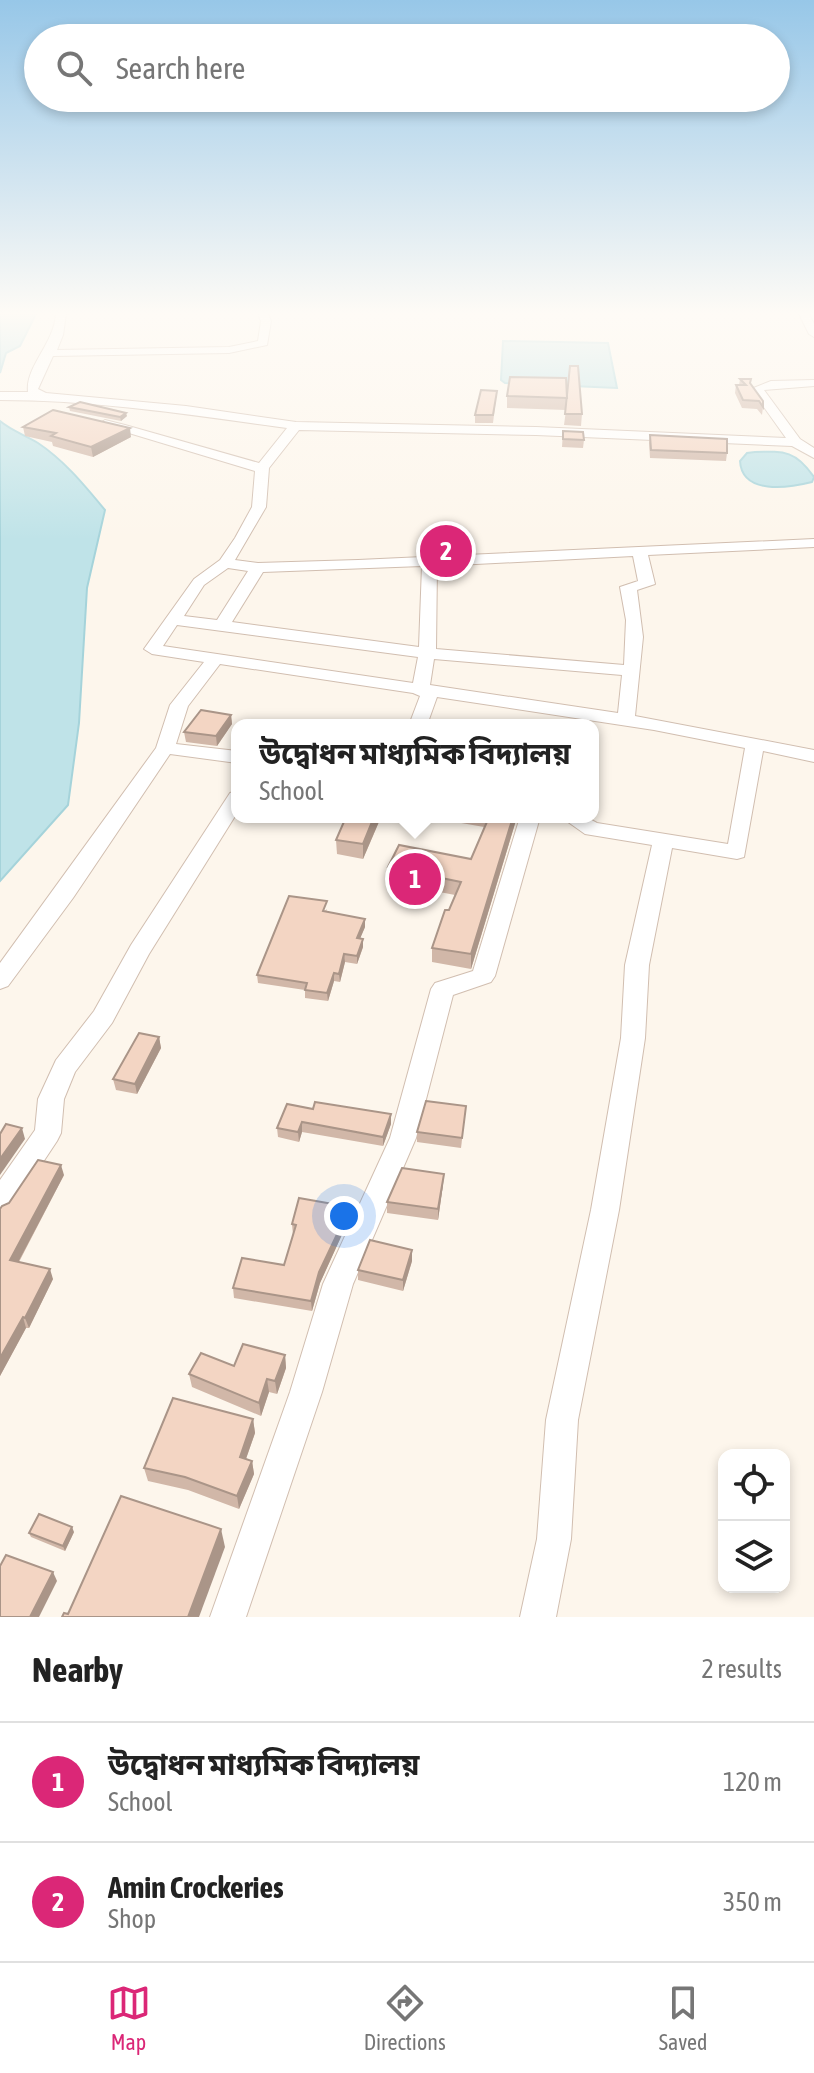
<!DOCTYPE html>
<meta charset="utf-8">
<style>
body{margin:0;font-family:"Asap Condensed","Noto Sans Bengali",sans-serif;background:#f6f6f6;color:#222}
.controls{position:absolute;right:24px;bottom:24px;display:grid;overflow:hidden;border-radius:16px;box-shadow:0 4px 12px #0003}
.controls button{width:72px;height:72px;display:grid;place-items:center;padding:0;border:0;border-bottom:2px solid #e0e0e0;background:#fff;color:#222;font:40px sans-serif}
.you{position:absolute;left:344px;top:1216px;width:28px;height:28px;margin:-20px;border:6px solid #fff;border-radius:50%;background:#1a73e8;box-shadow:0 0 0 12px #1a73e833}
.badge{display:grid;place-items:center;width:52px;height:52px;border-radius:50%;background:#db2777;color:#fff;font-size:26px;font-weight:700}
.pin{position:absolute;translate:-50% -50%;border:4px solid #fff;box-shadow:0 2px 8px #0006}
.popup{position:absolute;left:231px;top:719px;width:368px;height:104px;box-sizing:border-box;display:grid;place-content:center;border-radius:16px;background:#fff;filter:drop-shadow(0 2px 6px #0005);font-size:26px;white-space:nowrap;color:#767676}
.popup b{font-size:30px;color:#222}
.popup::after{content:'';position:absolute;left:50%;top:100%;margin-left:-16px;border:16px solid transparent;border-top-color:#fff}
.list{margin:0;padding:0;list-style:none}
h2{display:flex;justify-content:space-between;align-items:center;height:104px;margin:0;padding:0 32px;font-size:34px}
h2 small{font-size:26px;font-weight:400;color:#767676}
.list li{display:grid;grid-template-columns:52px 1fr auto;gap:24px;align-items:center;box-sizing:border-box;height:120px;padding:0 32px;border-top:2px solid #e0e0e0}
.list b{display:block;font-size:30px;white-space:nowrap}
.list p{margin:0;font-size:26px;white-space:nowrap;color:#767676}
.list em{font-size:26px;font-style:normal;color:#767676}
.icon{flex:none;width:44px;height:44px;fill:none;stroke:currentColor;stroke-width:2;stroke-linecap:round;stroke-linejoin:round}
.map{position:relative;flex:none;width:814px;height:1617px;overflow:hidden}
.search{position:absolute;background:#fff;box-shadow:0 4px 12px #0003;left:24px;right:24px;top:24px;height:88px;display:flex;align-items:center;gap:20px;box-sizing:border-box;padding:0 28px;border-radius:44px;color:#767676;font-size:30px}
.sheet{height:344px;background:#fff}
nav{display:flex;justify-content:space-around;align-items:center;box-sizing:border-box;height:112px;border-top:2px solid #e0e0e0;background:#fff;font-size:22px;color:#767676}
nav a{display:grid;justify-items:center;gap:4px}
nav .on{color:#db2777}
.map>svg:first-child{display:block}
.water{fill:#bfe3e8;stroke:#a5d3da;stroke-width:2}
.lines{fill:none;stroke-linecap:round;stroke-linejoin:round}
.minor-casing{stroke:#d1beb0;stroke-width:2}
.minor{fill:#fff;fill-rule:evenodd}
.wall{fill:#d1b7a8}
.shaded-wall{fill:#aa9588}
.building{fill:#f3d5c3;stroke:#aa9588;stroke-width:2}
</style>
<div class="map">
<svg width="814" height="1617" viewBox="0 0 814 1617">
<rect width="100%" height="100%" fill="#fdf6ec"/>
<!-- water -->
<g class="water">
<path d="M0,314H36L20,346L6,353L0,373Z"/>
<path d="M503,341L608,343L617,388L505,383L501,380Z"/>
<path d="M0,421C12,431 25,435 38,443C65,461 85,486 105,510L87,588L79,723L68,805L0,881Z"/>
<path d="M755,452C785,451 796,451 814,477L812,482C788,488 742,495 740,461L747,453Z"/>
</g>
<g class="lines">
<!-- minor casing -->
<g class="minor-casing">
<g id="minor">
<path d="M56,314H66L63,335L57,350L229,347L258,341L261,321L258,314H268L271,321L267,345L229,353L53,356L38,389L46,393L186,406L296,422L536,427L786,438L751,389L771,381L814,380V386L764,390L800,439L814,448V458L792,446L536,435L299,430L269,468L266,507L235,560L258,563L358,560L814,539V547L648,555L655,584L637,590L643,637L635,716L814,750V762L763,751L744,857L737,859L672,848L649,965L645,1038L619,1210L578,1420L571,1539L556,1617H520L537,1539L546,1420L591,1210L621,1038L625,965L652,845L585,834L561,817H586L597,823L728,844L745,748L654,730L437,697L427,725H409L420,696L413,693L220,664L188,706L176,744L237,751V763L170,754L73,898L8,986L0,989V963L156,748L170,705L204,662L152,654L144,649L194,579L220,560L235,538L252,507L255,471L99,424L105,420L125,425L259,463L287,428C192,415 96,400 0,400V392H28C25,367 54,344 56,314ZM633,556L638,581L620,587L626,620L624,665L436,649L437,566ZM422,566L419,647L232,622L263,572ZM228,568L248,571L217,620L184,616L204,585ZM177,625L418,657L413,683L163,646ZM434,659L622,675L618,713L430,685Z"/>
<path d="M799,314H809L814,324V337L809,334Z"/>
<path d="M237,791V813L149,954L112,1023L75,1072L64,1099L61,1133L57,1141L10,1212L0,1215V1180L35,1130L38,1099L56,1060L94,1011L131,945L230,793Z"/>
<path d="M520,817H540L495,976L491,982L453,995L416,1138L353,1284L322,1392L246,1617H210L290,1392L323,1284L390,1138L431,989L435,983L473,971Z"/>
</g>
</g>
<!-- minor -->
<use href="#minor" class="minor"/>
</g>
<!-- wall -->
<g class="wall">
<path d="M566,378L567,399L582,414L581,426L564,425L566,410L507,408V396Z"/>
<path d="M740,379L750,384L763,407L762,415L757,409L742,408L735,393L736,385H739Z"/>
<path d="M497,391L493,423H475V415Z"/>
<path d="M69,407L127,416L121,421L70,411Z"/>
<path d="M23,427L131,437L93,457L53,446L52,442L25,436Z"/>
<path d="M563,431L584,440L583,448L562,447Z"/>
<path d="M650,435L727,453L726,461L650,458L649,443Z"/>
<path d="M231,715L232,724L217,746L186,742L184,732Z"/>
<path d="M381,817L363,859L337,854L336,840Z"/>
<path d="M427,817H517L471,969L432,962V948L455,895L388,882V867L471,859L484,827Z"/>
<path d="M327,909L326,912L365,919V927L360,938L363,939V947L357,964L345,962L340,982L334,981L328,1001L305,998V990L258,983L257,975Z"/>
<path d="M159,1037L161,1048L137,1094L116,1090L113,1079Z"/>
<path d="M466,1106L461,1148L417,1142V1132Z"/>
<path d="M313,1109L391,1114V1124L383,1146L302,1132L299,1142L278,1137L277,1128Z"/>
<path d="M64,1175L19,1262L53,1279L29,1328H26L0,1376V1209Z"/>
<path d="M443,1185L438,1220L387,1213V1202Z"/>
<path d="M350,1217L320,1283L312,1311L234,1298L233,1288L284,1265L293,1235L292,1224Z"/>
<path d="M412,1261L403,1291L358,1280V1270Z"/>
<path d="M285,1355L286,1368L277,1394L269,1392L261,1416L192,1387L189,1374L234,1366Z"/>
<path d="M253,1419L255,1433L246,1459L252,1461L254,1474L239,1509L188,1490L148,1481L144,1468Z"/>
<path d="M74,1532L65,1551L31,1537L29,1533Z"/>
</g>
<!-- shaded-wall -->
<g class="shaded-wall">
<path d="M126,413L127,416L121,421L120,417Z"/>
<path d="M130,428L131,437L93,457L91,447Z"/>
<path d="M231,715L232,724L217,746L216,736Z"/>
<path d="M374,817H381L363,859V844Z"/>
<path d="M513,817H517L471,969V954Z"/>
<path d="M365,919V927L357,946V938Z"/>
<path d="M363,939V947L357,964V956Z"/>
<path d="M344,954L345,962L340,982L339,974Z"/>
<path d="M334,973V981L328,1001L327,993Z"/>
<path d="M159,1037L161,1048L137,1094L135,1084Z"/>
<path d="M391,1114V1124L383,1146V1137Z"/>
<path d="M302,1122V1132L299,1142L298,1132Z"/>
<path d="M22,1128L25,1139L0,1175V1159Z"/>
<path d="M61,1165L64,1175L14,1270L10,1260Z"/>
<path d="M444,1174L443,1185L438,1220V1209Z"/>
<path d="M350,1207V1217L320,1283L312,1311L311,1301L319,1272Z"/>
<path d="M412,1250V1261L403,1291V1280Z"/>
<path d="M50,1269L53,1279L29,1328L25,1318Z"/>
<path d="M23,1317L26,1328L0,1376V1358Z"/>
<path d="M285,1355L286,1368L277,1394L275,1381Z"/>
<path d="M267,1379L269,1392L261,1416L259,1403Z"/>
<path d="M253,1419L255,1433L242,1470L240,1457Z"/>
<path d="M252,1461L254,1474L239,1509L237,1496Z"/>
<path d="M72,1527L74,1532L65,1551L63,1546Z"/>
<path d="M221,1529L225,1547L199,1617H188Z"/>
<path d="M53,1572L57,1581L39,1617H30Z"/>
</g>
<!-- building -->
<g class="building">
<path d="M570,366H578L582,414H565Z"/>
<path d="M510,377L566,378L567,398L507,396Z"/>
<path d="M740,379H751L750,383L763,401V407L759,401L743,400L736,385H746Z"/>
<path d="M481,390L497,391L493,415H475Z"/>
<path d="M80,402L126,413L120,417L69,407Z"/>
<path d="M53,410L130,428L91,447L51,436L56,433L23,427Z"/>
<path d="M563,431L583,432L584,440L563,439Z"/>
<path d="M650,435L727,439V453L651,450Z"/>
<path d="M201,710L231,715L216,736L184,732Z"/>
<path d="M346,817H374L363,844L336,840Z"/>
<path d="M489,817H513L471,954L432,948L445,910H449L461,882L388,867L399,845L471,859Z"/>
<path d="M289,896L327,901L323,911L365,919L357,938L363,939L357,956L344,954L339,974L334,973L327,993L305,990L307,983L257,975Z"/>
<path d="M139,1033L159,1037L135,1084L113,1079Z"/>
<path d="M426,1101L466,1106L462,1138L417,1132Z"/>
<path d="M315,1102L391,1114L383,1137L302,1122L298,1132L277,1128L287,1104L313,1109Z"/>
<path d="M6,1124L22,1128L0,1159V1134Z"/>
<path d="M38,1160L61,1165L10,1260L50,1269L25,1318L23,1317L0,1358V1209L2,1206L9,1203Z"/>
<path d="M402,1168L444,1174L438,1209L387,1202Z"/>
<path d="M299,1198L350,1207L319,1272L311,1301L233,1288L242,1258L284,1265L296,1225L292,1224Z"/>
<path d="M370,1240L412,1250L403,1280L358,1270Z"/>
<path d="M243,1344L285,1355L275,1381L267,1379L259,1403L189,1374L201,1353L234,1366Z"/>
<path d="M173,1398L253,1419L240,1457L252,1461L237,1496L185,1477L144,1468Z"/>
<path d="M121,1496L221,1529L188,1617H62L64,1613L68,1614Z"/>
<path d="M39,1514L72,1527L63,1546L29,1533Z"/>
<path d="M6,1555L53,1572L30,1617H0V1566Z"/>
</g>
<!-- sky -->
<linearGradient id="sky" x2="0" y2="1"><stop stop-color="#97c7e8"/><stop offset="0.58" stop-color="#fefbf6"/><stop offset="1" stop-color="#fefbf6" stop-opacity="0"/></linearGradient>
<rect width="814" height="540" fill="url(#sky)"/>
</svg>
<div class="controls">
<button><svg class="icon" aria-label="locate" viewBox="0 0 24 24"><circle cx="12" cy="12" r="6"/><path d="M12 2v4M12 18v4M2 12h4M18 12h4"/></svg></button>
<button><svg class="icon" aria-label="layers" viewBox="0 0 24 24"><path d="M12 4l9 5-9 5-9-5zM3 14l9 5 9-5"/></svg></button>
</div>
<div class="you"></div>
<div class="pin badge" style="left:415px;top:879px">1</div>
<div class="popup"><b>উদ্বোধন মাধ্যমিক বিদ্যালয়</b>School</div>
<div class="pin badge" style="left:446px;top:551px">2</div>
<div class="search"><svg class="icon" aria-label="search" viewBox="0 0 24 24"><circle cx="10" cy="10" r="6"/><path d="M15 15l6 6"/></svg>Search here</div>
</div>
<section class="sheet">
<h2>Nearby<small>2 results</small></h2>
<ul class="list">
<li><span class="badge">1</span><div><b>উদ্বোধন মাধ্যমিক বিদ্যালয়</b><p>School</p></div><em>120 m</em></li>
<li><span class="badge">2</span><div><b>Amin Crockeries</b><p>Shop</p></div><em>350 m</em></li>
</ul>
</section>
<nav>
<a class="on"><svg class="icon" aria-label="map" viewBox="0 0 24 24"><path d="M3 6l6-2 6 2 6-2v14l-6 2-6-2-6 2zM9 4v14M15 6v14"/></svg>Map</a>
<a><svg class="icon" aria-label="directions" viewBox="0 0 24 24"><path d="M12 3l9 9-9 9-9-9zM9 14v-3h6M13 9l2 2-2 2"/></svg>Directions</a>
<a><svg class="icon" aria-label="saved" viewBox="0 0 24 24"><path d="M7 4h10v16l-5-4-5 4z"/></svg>Saved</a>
</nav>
